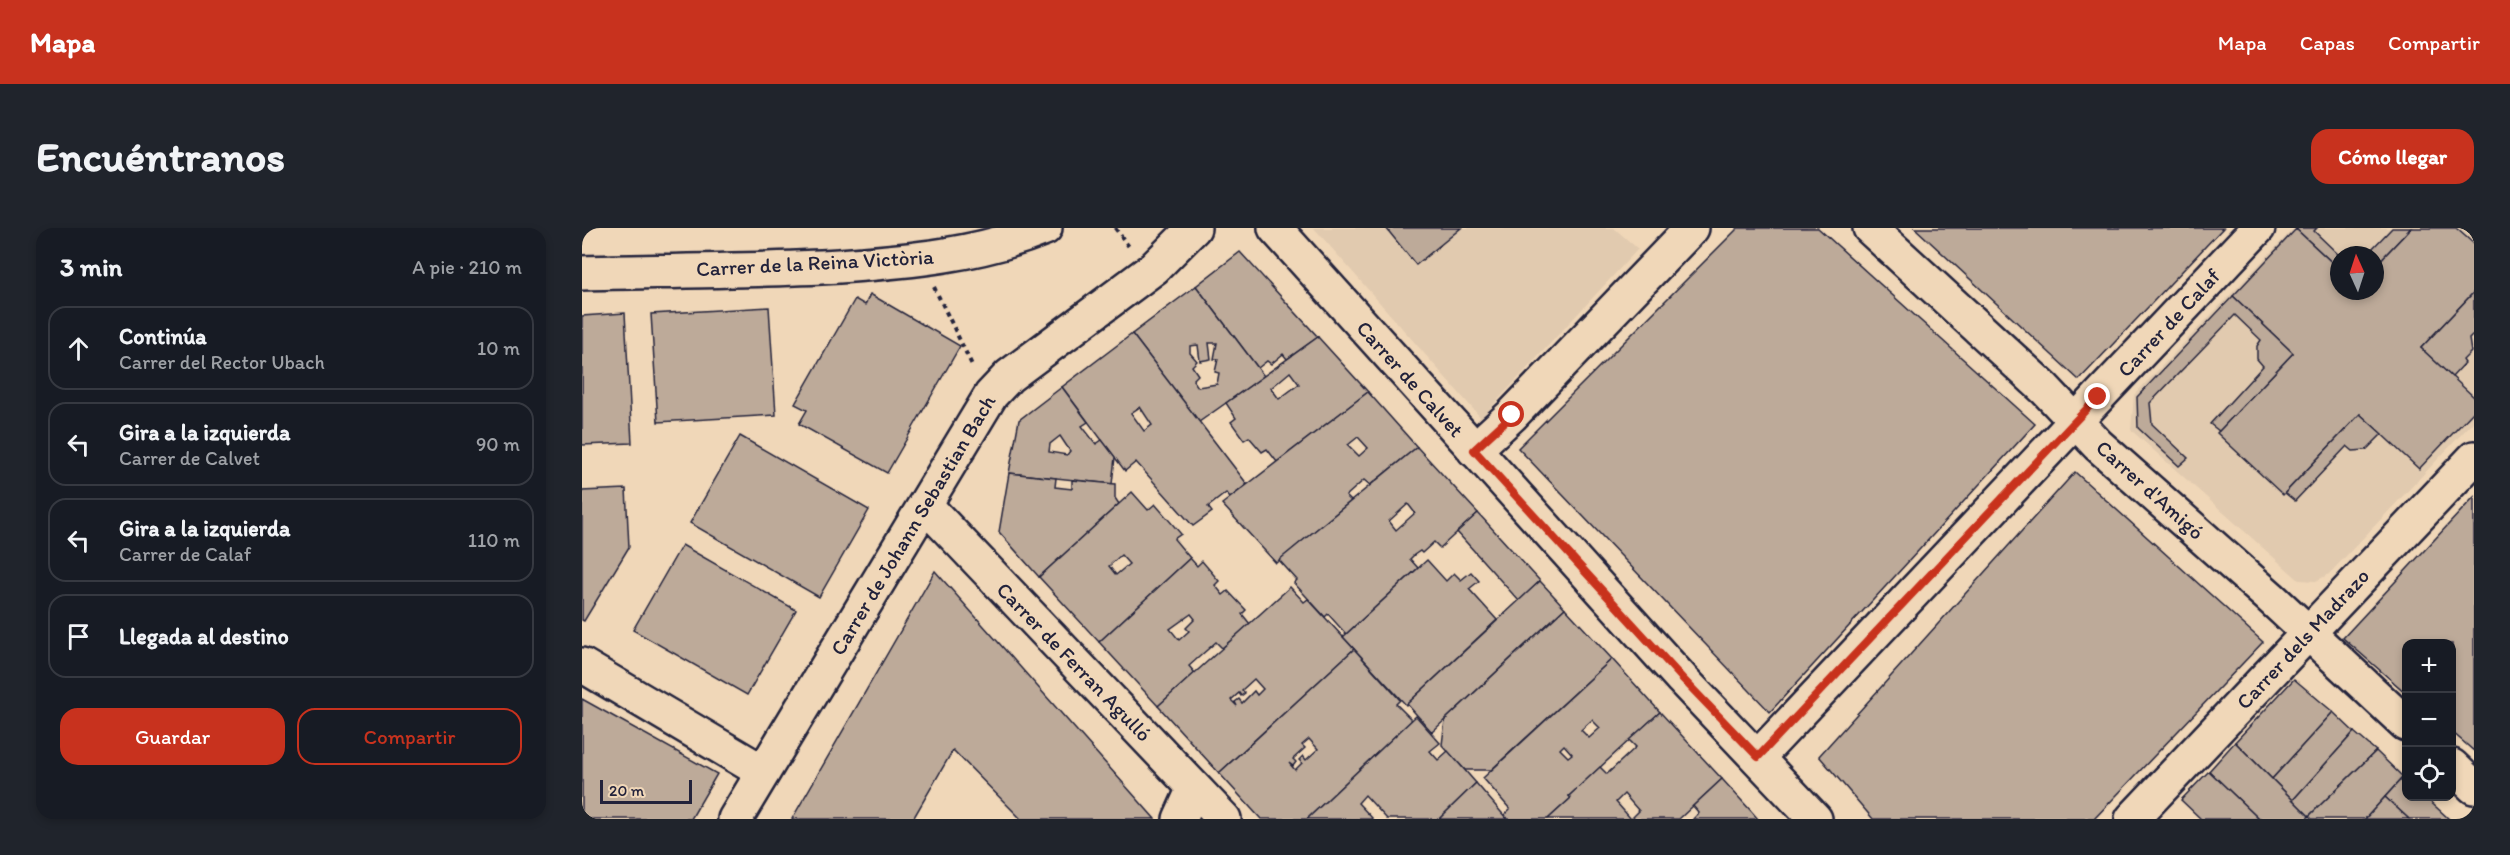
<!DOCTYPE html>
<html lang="es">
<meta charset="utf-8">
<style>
body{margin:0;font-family:Itim,sans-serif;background:#20242c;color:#f1f3f6}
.controls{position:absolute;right:18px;bottom:18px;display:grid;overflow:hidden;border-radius:12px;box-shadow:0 3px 9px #0003}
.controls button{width:54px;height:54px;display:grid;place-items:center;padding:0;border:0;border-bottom:2px solid #363941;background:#171b24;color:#f1f3f6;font:30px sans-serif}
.compass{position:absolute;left:1748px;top:18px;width:54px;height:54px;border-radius:50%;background:#171b24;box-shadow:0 3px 9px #0003;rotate:357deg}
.scale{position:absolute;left:18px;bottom:15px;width:92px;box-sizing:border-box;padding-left:6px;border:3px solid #22223b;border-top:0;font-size:16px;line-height:21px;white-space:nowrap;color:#22223b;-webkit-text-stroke:4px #f0d7b8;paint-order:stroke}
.stop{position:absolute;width:18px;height:18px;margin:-14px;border:4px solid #c8321e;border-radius:50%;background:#fff}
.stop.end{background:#c8321e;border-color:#fff;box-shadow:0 2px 6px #0008}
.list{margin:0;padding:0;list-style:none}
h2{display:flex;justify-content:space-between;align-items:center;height:78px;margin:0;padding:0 24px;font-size:26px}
h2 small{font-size:20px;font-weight:400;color:#9ea1a6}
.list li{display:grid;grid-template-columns:39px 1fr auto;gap:18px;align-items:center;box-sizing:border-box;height:84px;margin:0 12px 12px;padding:0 12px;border:2px solid #363941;border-radius:18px}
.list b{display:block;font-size:22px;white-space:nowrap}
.list p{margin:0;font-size:20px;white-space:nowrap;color:#9ea1a6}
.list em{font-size:20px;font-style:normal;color:#9ea1a6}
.actions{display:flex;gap:12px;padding:18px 24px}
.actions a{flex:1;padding:14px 0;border:2px solid #c8321e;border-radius:18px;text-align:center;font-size:21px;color:#c8321e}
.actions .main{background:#c8321e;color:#fff}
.icon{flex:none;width:33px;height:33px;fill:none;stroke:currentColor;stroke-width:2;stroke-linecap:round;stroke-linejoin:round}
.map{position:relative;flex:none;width:1892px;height:591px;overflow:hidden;border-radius:18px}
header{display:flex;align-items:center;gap:36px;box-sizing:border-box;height:84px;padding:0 30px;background:#c8321e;color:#fff}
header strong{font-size:28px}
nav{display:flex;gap:33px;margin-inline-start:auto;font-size:21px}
.intro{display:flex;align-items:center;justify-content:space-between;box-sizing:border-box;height:144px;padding:0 36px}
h1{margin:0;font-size:42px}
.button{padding:15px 27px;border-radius:18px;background:#c8321e;color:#fff;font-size:21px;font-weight:700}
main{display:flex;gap:36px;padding:0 36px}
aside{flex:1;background:#171b24;border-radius:18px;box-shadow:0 3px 9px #0003}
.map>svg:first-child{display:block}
.built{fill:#e1caaf;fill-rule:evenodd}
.building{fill:#bdaa99;stroke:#22223b;stroke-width:1.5;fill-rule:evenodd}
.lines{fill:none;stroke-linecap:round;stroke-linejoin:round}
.street-casing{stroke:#22223b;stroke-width:38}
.secondary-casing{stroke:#22223b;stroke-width:38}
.path{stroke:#22223b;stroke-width:4;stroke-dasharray:4.5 4.5;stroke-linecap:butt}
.street{stroke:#f0d7b8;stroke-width:33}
.secondary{stroke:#f0d7b8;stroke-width:33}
.route{stroke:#c8321e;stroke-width:8}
.labels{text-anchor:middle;stroke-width:6;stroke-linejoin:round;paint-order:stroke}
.street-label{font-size:21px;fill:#22223b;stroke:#f0d7b8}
</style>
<header>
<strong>Mapa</strong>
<nav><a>Mapa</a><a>Capas</a><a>Compartir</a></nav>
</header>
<div class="intro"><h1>Encuéntranos</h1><a class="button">Cómo llegar</a></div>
<main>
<aside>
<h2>3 min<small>A pie · 210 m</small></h2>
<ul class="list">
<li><svg class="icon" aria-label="ahead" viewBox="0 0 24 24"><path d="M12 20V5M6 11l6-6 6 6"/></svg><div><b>Continúa</b><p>Carrer del Rector Ubach</p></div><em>10 m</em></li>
<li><svg class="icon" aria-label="left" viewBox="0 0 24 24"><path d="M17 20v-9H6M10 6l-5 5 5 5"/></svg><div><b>Gira a la izquierda</b><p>Carrer de Calvet</p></div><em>90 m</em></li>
<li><svg class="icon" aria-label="left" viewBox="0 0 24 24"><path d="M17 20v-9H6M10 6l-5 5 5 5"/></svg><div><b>Gira a la izquierda</b><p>Carrer de Calaf</p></div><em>110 m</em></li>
<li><svg class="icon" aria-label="arrive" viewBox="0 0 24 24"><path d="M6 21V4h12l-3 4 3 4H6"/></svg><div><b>Llegada al destino</b></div></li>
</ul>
<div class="actions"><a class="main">Guardar</a><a>Compartir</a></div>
</aside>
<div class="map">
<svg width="1892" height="591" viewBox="0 0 1892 591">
<rect width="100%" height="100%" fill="#f0d7b8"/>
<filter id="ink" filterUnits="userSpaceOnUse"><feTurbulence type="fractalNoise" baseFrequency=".0167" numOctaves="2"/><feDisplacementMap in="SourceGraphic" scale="12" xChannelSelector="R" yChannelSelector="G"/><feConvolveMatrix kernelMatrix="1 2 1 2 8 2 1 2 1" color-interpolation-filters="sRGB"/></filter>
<g filter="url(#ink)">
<!-- built -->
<g class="built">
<path d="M732,0H1032L1056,21L899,190Z"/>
<path d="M1712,0H1892V193L1747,346L1734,353L1717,352L1549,202L1552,167ZM1757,27H1793V63H1757Z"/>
</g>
<!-- building -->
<g class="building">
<path d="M804,0H879L834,37Z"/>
<path d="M1156,0H1236L1453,196L1188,484L936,220Z"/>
<path d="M1333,0H1641L1497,152Z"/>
<path d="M1716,0H1735L1732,3L1757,27V41L1714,1Z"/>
<path d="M1810,0H1829L1793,38V27H1764L1769,21L1783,20L1787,24Z"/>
<path d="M1829,0H1874L1892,16V64L1839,120L1892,169V183L1837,241L1778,186L1701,267L1635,205L1711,125L1651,68L1714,1L1757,41V63H1793V38Z"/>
<path d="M658,24L736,109L705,131L701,126L689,136L685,133L676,140L614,58Z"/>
<path d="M614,58L682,148L617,194L550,106ZM627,115H635L632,131H636L633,144L637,145L635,156L616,159L611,152L616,147L610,138L615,133L608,125V118L616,117L618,133L629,131Z"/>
<path d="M1892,64V106L1887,111L1889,124L1881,132L1883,135L1870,149L1839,120Z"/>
<path d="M288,66L378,118L305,245L217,196L225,182L213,176L273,71L283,77Z"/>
<path d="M1651,68L1711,125L1637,203L1628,196L1681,138L1675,131V118L1679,112L1653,87L1568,175L1570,196L1606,230L1597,238L1556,200L1555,169Z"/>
<path d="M187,79L194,187L76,194L69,86Z"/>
<path d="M43,85L50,215L0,217V88Z"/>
<path d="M550,106L665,256L648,270L644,265L626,279L630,284L611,298L554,234L543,243L480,159ZM558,179L570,197L562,203L549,185Z"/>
<path d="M736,109L786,164L695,234L685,221L680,224L667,209L662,212L649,194L654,190L644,175ZM708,144L717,156L697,171L689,160Z"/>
<path d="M480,159L506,194L500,198L514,216L520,212L533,229L530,256L427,245L437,192ZM478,208L488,223L485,227L467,224L468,216Z"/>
<path d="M786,164L835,219L788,257L782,252L764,268L769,273L694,335L640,276ZM776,209L786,220L777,228L766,217Z"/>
<path d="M1778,186L1800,206L1784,222L1771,223L1765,218L1713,273L1703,265Z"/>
<path d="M158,208L287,282L237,369L108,295Z"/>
<path d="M835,219L896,285L858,320L852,314L840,325L838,323L832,327L828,331L836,340L764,406L746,386L743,389L712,355L715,352L697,332ZM826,276L833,285L814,302L807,293Z"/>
<path d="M1493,244L1681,414L1512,591H1291L1237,528Z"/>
<path d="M427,245L474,250L473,259L490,261V252L533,256V270L537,276L457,349L417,304Z"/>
<path d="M44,261L47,319L2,393L0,392V263Z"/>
<path d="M550,264L566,282L573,276L599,306L592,311L608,330L517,414L457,349ZM539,327L547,336L534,347L527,338Z"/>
<path d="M1892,269V523L1870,504V416H1824V465L1761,410Z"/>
<path d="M896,285L958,353L937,373L875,304Z"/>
<path d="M100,317L214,382L165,467L51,402Z"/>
<path d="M608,330L615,338L620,333L637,353L633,357L641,367L646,363L664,382L660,386L668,396L640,420L634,414L607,438L613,445L576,478L517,414ZM609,386L613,391L604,400L607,403L597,412L588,401Z"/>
<path d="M845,332L864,353L872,345L879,352L889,344L897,353L887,361L915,392L824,477L761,409Z"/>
<path d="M353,343L573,591H439L371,522L331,591H210Z"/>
<path d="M958,353L983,380L850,504L825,476Z"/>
<path d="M708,359L722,374L726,371L772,421L637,545L576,478ZM672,451L681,461L675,467L672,463L660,475L657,471L653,474L655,478L649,472L657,465L659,468L663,465L660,462Z"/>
<path d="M983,380L1030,431L909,542H883L860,517L863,492Z"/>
<path d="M772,421L818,472L814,476L830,492L725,591H679L637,545ZM727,511L736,521L724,532L721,528L717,532L720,535L713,542L707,535L711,538L714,534L711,531L723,520L720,517Z"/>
<path d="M1030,431L1078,484L987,568L989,570L966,591H925L922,587L928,581L901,550ZM1010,492L1018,500L1007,510L999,502ZM982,517L990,526L986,529L978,521Z"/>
<path d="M1712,451L1751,484L1690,551L1653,514Z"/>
<path d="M0,471L135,546L109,591H0Z"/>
<path d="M1078,484L1140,551L1097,591H966L989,570L987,568L1018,539L1025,546L1054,519L1047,512ZM1042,566L1057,583L1049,591L1034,574Z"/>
<path d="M1751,484L1772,504L1711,572L1690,551Z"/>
<path d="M834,488L858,515L848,523L856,532L866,523L894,555L857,591H805L783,567L776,575L791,591H725Z"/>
<path d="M1772,504L1794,523L1727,588L1711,572Z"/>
<path d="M1653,514L1727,588L1725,591H1677L1627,543Z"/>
<path d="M1794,523L1821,549L1783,591H1730L1727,588Z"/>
<path d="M1627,543L1677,591H1619L1599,572Z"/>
<path d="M1821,549L1824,552V568H1842L1867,591H1827L1803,569Z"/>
<path d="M1140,551L1170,584L1176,591H1111L1117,585L1111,578Z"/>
<path d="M894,555L925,591H857Z"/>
<path d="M1803,569L1827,591H1783Z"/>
</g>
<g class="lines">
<!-- street casing -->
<g class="street-casing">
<g id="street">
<path d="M1288,0L1463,161L1516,217L1688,369L1824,496"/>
<path d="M0,45C85,43 171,43 257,38C327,33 397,27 463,0"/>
<path d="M892,222L930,187L1110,0"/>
<path d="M343,277L642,591"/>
<path d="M0,437L181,544"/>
<path d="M1176,529L1676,0"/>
<path d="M1870,538L1892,559"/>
<path d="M153,591L409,167L427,148L572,40L612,0"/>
<path d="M598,591L612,560"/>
<path d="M1550,591L1892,230"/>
</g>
</g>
<!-- secondary casing -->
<g class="secondary-casing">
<path id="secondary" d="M693,0L1100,451L1233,591"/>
</g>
<!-- path -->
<g class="path">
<path d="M533,0L548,20"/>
<path d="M352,59L390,137"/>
</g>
<!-- street -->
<use href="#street" class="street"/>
<!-- secondary -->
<use href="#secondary" class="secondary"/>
</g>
</g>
<g class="lines" filter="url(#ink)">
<!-- route -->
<path class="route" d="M930,187L892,222L1100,450L1176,529L1516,169"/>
</g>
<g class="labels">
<!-- street labels -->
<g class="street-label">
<text transform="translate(233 35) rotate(-3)" y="7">Carrer de la Reina Victòria</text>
<text transform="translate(1587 95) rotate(-47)" y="7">Carrer de Calaf</text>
<text transform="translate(828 151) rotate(48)" y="7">Carrer de Calvet</text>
<text transform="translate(1568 262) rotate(42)" y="7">Carrer d'Amigó</text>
<text transform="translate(331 297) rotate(-59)" y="7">Carrer de Johann Sebastian Bach</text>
<text transform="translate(1721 411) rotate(-47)" y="7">Carrer dels Madrazo</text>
<text transform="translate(492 434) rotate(46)" y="7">Carrer de Ferran Agulló</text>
</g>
</g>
</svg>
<div class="controls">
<button>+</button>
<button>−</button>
<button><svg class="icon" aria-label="locate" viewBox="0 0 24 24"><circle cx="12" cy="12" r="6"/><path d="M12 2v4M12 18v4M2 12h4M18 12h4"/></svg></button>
</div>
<svg class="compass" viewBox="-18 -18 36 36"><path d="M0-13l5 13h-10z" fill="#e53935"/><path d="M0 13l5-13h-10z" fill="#9ea1a6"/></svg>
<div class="scale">20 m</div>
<div class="stop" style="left:930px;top:187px"></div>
<div class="stop end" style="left:1516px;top:169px"></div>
</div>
</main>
